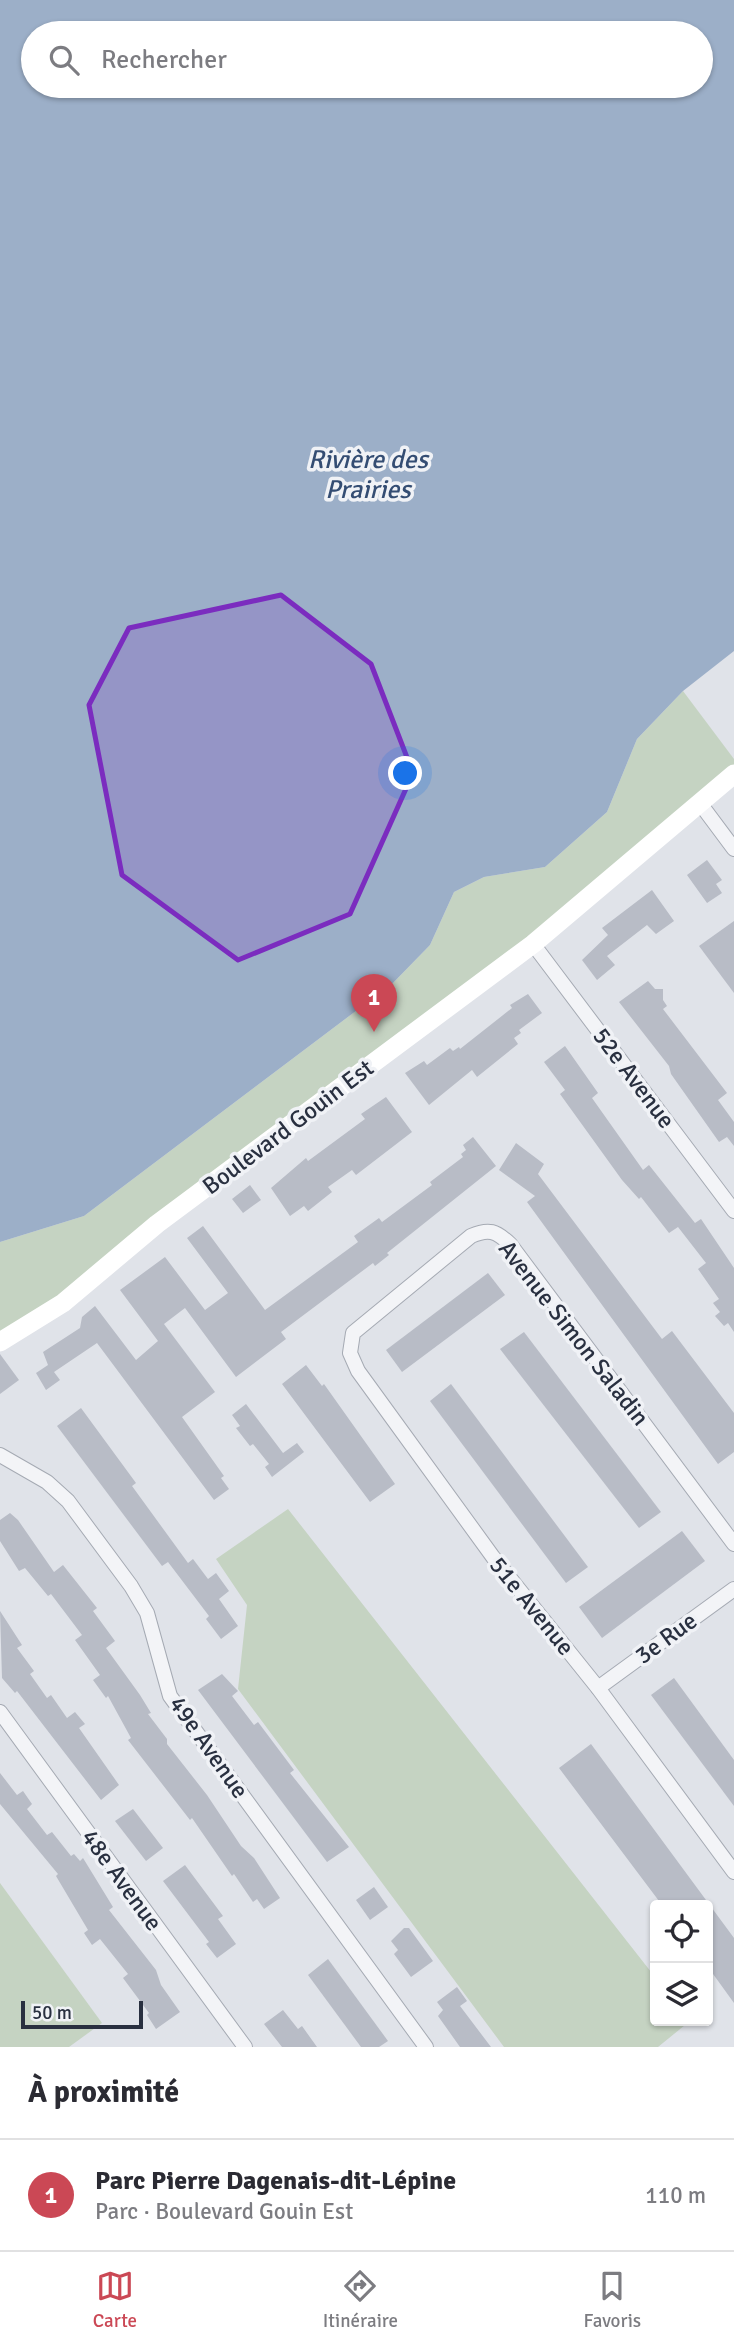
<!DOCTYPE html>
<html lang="fr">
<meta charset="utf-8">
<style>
body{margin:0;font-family:Signika,sans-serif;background:#f7f7f7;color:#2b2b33}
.controls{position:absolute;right:21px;bottom:21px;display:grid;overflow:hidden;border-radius:7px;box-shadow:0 2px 5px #0004}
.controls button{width:63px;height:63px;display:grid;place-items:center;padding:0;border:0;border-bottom:2px solid #e1e1e2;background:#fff;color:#2b2b33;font:35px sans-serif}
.scale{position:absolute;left:21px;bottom:18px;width:122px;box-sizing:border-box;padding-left:7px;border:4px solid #293040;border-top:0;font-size:19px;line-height:24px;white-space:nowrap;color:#293040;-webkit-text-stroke:5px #f0f2f6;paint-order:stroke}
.you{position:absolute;left:406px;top:774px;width:24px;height:24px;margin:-18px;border:5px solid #fff;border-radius:50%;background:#1a73e8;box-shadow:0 0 0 10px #1a73e833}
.badge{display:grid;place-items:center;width:46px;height:46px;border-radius:50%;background:#cb4855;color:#fff;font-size:23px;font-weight:700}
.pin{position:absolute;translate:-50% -58px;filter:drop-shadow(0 2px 4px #0008)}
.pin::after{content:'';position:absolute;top:37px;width:24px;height:21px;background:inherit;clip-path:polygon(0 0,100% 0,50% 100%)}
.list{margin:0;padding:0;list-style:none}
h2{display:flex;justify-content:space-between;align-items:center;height:91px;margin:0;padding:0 28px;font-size:30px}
h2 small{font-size:23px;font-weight:400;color:#7c7c81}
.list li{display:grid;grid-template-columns:46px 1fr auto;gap:21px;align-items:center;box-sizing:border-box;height:112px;padding:0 28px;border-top:2px solid #e1e1e2}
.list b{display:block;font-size:26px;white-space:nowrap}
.list p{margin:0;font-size:23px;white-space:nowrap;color:#7c7c81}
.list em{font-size:23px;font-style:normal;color:#7c7c81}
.icon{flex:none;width:38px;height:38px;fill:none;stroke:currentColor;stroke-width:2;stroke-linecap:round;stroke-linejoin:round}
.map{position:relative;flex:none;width:734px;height:2047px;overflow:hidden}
.search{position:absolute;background:#fff;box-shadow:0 2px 5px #0004;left:21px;right:21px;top:21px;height:77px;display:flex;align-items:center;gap:18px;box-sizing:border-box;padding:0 24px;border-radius:38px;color:#7c7c81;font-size:26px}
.sheet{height:203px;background:#fff}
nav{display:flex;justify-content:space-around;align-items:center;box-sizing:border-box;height:98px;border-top:2px solid #e1e1e2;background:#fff;font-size:19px;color:#7c7c81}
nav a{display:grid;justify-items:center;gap:4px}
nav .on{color:#cb4855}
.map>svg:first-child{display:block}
.green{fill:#c5d3c2}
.water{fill:#9cafc8;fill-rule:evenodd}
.building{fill:#b8bcc6}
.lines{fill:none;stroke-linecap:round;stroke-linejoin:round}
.street-casing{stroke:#a5aab3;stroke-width:16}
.street{stroke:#f3f4f7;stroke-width:14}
.secondary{stroke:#fff;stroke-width:19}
.marked{fill:#7b2cbf;fill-opacity:0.2;stroke:#7b2cbf;stroke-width:5;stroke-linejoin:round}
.labels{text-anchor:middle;stroke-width:7;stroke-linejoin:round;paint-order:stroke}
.street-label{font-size:24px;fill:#293040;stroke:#f0f2f6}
.water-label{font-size:26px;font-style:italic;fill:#344d73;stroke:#f0f2f6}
</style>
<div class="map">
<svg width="734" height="2047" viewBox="0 0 734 2047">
<rect width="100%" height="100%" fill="#e0e3e9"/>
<!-- green -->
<g class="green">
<path d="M683,691L734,759V774L533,944L0,1342V1242L84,1216L393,983L430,945L454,892L484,877L545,867L607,812L637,739Z"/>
<path d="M288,1509L655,1977V2021H690L658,2047H504L238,1689L247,1605L216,1559Z"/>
<path d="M0,1883L102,2023L69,2047H0Z"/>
</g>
<!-- water -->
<path class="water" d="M0,0H734V651L683,691L637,739L607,812L545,867L484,877L454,892L430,945L393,983L84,1216L0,1242ZM33,33H701V86H33Z"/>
<!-- building -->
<g class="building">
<path d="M707,860L722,880L716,884L722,893L707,903L687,875Z"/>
<path d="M652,890L674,921L656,934L647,925L607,956L615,965L597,980L582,960L608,935L602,928Z"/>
<path d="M734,921V993L699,946Z"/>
<path d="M648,981L655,989H663V1000L667,1006L663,1009L727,1093L718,1100L734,1122V1146L727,1137L719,1142L671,1074L669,1066L619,1002Z"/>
<path d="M528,994L542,1013L519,1030L521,1033L514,1038L518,1044L477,1077L472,1070L429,1105L405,1073L424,1061L427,1065L450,1048L453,1051L459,1047L460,1049L512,1008L510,1005Z"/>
<path d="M565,1046L598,1093L592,1098L643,1170L649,1165L695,1223L701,1219L734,1268V1332L728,1323L724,1326L715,1316L720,1312L713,1303L719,1299L698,1269L706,1263L678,1227L669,1233L641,1197L639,1199L622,1180L560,1094L565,1090L544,1062Z"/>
<path d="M386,1097L412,1132L356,1175L352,1170L328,1187L332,1192L308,1211L304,1206L290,1216L271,1188L306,1158L308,1161L365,1119L361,1114Z"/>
<path d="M473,1137L496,1166L387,1253L389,1255L375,1266L373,1263L281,1332L286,1339L236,1377L185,1308L164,1324L215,1392L182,1417L224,1476L221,1478L229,1489L214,1500L97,1343L54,1372L60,1380L46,1390L36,1373L48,1365L43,1352L80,1328L82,1317L95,1306L136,1360L158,1341L120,1290L165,1257L205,1310L228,1293L187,1238L203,1226L265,1310L358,1242L354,1236L379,1218L382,1222L432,1185L430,1182L463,1157L461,1154L466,1150L463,1145Z"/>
<path d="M516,1143L544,1164L538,1174L662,1339L672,1331L734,1413V1452L718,1464L527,1202L535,1196L499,1170Z"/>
<path d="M250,1185L261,1200L243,1213L232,1199Z"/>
<path d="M488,1273L505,1295L402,1372L386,1350Z"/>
<path d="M524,1332L661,1512L639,1528L500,1349Z"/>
<path d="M0,1354L19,1380L0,1394Z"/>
<path d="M306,1365L322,1386L324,1384L395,1484L370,1502L282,1384Z"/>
<path d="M451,1384L588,1567L566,1583L430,1401Z"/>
<path d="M246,1404L283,1453L297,1443L304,1452L272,1477L265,1467L269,1464L253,1444L250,1446L236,1428L240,1426L232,1415Z"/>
<path d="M81,1408L136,1483L132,1486L188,1563L193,1559L208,1579L216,1573L229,1591L219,1599L238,1626L221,1639L206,1619L209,1616L168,1562L162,1566L57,1426Z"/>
<path d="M10,1513L18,1520L54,1572L63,1565L97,1608L93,1611L115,1641L106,1648L140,1695L151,1713L148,1714L167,1739V1744L207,1795L241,1846L254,1858L280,1898L264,1909L257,1899L253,1902L234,1874L232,1876L192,1818L190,1820L128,1740L131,1738L108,1696L106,1698L93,1680L100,1675L75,1640L82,1635L51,1594L48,1596L25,1568L19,1571L0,1541V1520Z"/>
<path d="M682,1531L705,1561L602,1638L579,1607Z"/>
<path d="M0,1611L22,1645L17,1648L34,1671L30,1674L47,1698L51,1695L67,1718L75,1712L85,1724L79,1728L119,1785L101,1800L17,1691L15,1693L2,1678Z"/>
<path d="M222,1674L238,1691L232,1696L254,1725L258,1722L294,1770L290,1773L349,1847L327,1862L198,1690Z"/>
<path d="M674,1678L734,1760V1806L651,1695Z"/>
<path d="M591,1744L734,1938V2003L708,1967V1905H662L559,1768Z"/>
<path d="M0,1773L17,1795L23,1791L32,1804L27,1809L47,1835L52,1832L71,1856L74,1854L80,1861L83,1858L113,1907L109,1910L156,1970L161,1985L180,2012L156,2029L147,2015L149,2013L123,1978L128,1974L100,1939L92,1945L84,1933L88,1930L56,1876L58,1874L0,1804Z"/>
<path d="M133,1809L163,1848L146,1861L115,1821Z"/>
<path d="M185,1865L223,1916L218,1919L236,1944L217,1958L206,1944L209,1942L163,1881Z"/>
<path d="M374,1887L388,1907L370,1920L356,1900Z"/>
<path d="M404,1928H409L433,1961L411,1977L394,1954L398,1950L391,1941Z"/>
<path d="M328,1959L388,2041L379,2047H361L308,1975Z"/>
<path d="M457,1987L467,2001L460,2006L491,2047H460L438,2016L443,2010L437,2002Z"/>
<path d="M283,2010L298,2029L302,2026L317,2047H282L264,2024Z"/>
</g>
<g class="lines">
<!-- street casing -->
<g class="street-casing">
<g id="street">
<path d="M699,802L734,849"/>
<path d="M533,944L734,1211"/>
<path d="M0,1455L47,1482L68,1501L131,1586L147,1613L170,1696L426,2047"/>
<path d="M734,1544L510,1244C496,1231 489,1228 471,1236L353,1333L350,1353L358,1371L493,1557L598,1688L734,1872"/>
<path d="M598,1688L734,1589"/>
<path d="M0,1712L245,2047"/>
</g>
</g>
<!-- street -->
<use href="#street" class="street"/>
<!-- secondary -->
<path class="secondary" d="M0,1342L63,1303L157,1224L533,944L734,774"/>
</g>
<!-- marked area -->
<path class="marked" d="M281,595L371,664L413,773L350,914L238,960L122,875L89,705L129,628Z"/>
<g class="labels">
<!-- street labels -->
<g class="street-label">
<text transform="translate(634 1078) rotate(53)" y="8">52e Avenue</text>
<text transform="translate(288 1127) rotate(-37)" y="8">Boulevard Gouin Est</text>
<text transform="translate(574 1333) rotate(52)" y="8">Avenue Simon Saladin</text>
<text transform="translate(532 1606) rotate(51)" y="8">51e Avenue</text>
<text transform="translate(666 1638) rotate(-36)" y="8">3e Rue</text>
<text transform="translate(209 1747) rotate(55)" y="8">49e Avenue</text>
<text transform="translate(122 1880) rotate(54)" y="8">48e Avenue</text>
</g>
<!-- water labels -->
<g class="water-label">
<text x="368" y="468">Rivière des<tspan x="368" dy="30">Prairies</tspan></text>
</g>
</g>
</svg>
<div class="controls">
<button><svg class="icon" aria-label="locate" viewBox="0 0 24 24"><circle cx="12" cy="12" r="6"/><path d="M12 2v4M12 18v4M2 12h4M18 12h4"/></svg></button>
<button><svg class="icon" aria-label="layers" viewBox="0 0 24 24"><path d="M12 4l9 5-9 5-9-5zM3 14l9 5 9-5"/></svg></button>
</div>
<div class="scale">50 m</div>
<div class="you"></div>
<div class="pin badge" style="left:374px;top:1032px">1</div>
<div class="search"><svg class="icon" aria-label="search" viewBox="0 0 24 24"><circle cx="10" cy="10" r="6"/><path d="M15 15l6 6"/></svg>Rechercher</div>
</div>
<section class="sheet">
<h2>À proximité<small></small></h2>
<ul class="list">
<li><span class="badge">1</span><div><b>Parc Pierre Dagenais-dit-Lépine</b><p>Parc · Boulevard Gouin Est</p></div><em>110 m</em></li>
</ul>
</section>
<nav>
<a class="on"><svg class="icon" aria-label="map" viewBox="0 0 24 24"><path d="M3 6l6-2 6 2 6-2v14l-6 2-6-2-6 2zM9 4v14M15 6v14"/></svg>Carte</a>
<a><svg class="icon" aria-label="directions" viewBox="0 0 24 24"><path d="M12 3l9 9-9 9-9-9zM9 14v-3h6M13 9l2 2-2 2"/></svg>Itinéraire</a>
<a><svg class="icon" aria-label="saved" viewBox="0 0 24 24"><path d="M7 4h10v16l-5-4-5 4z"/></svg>Favoris</a>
</nav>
